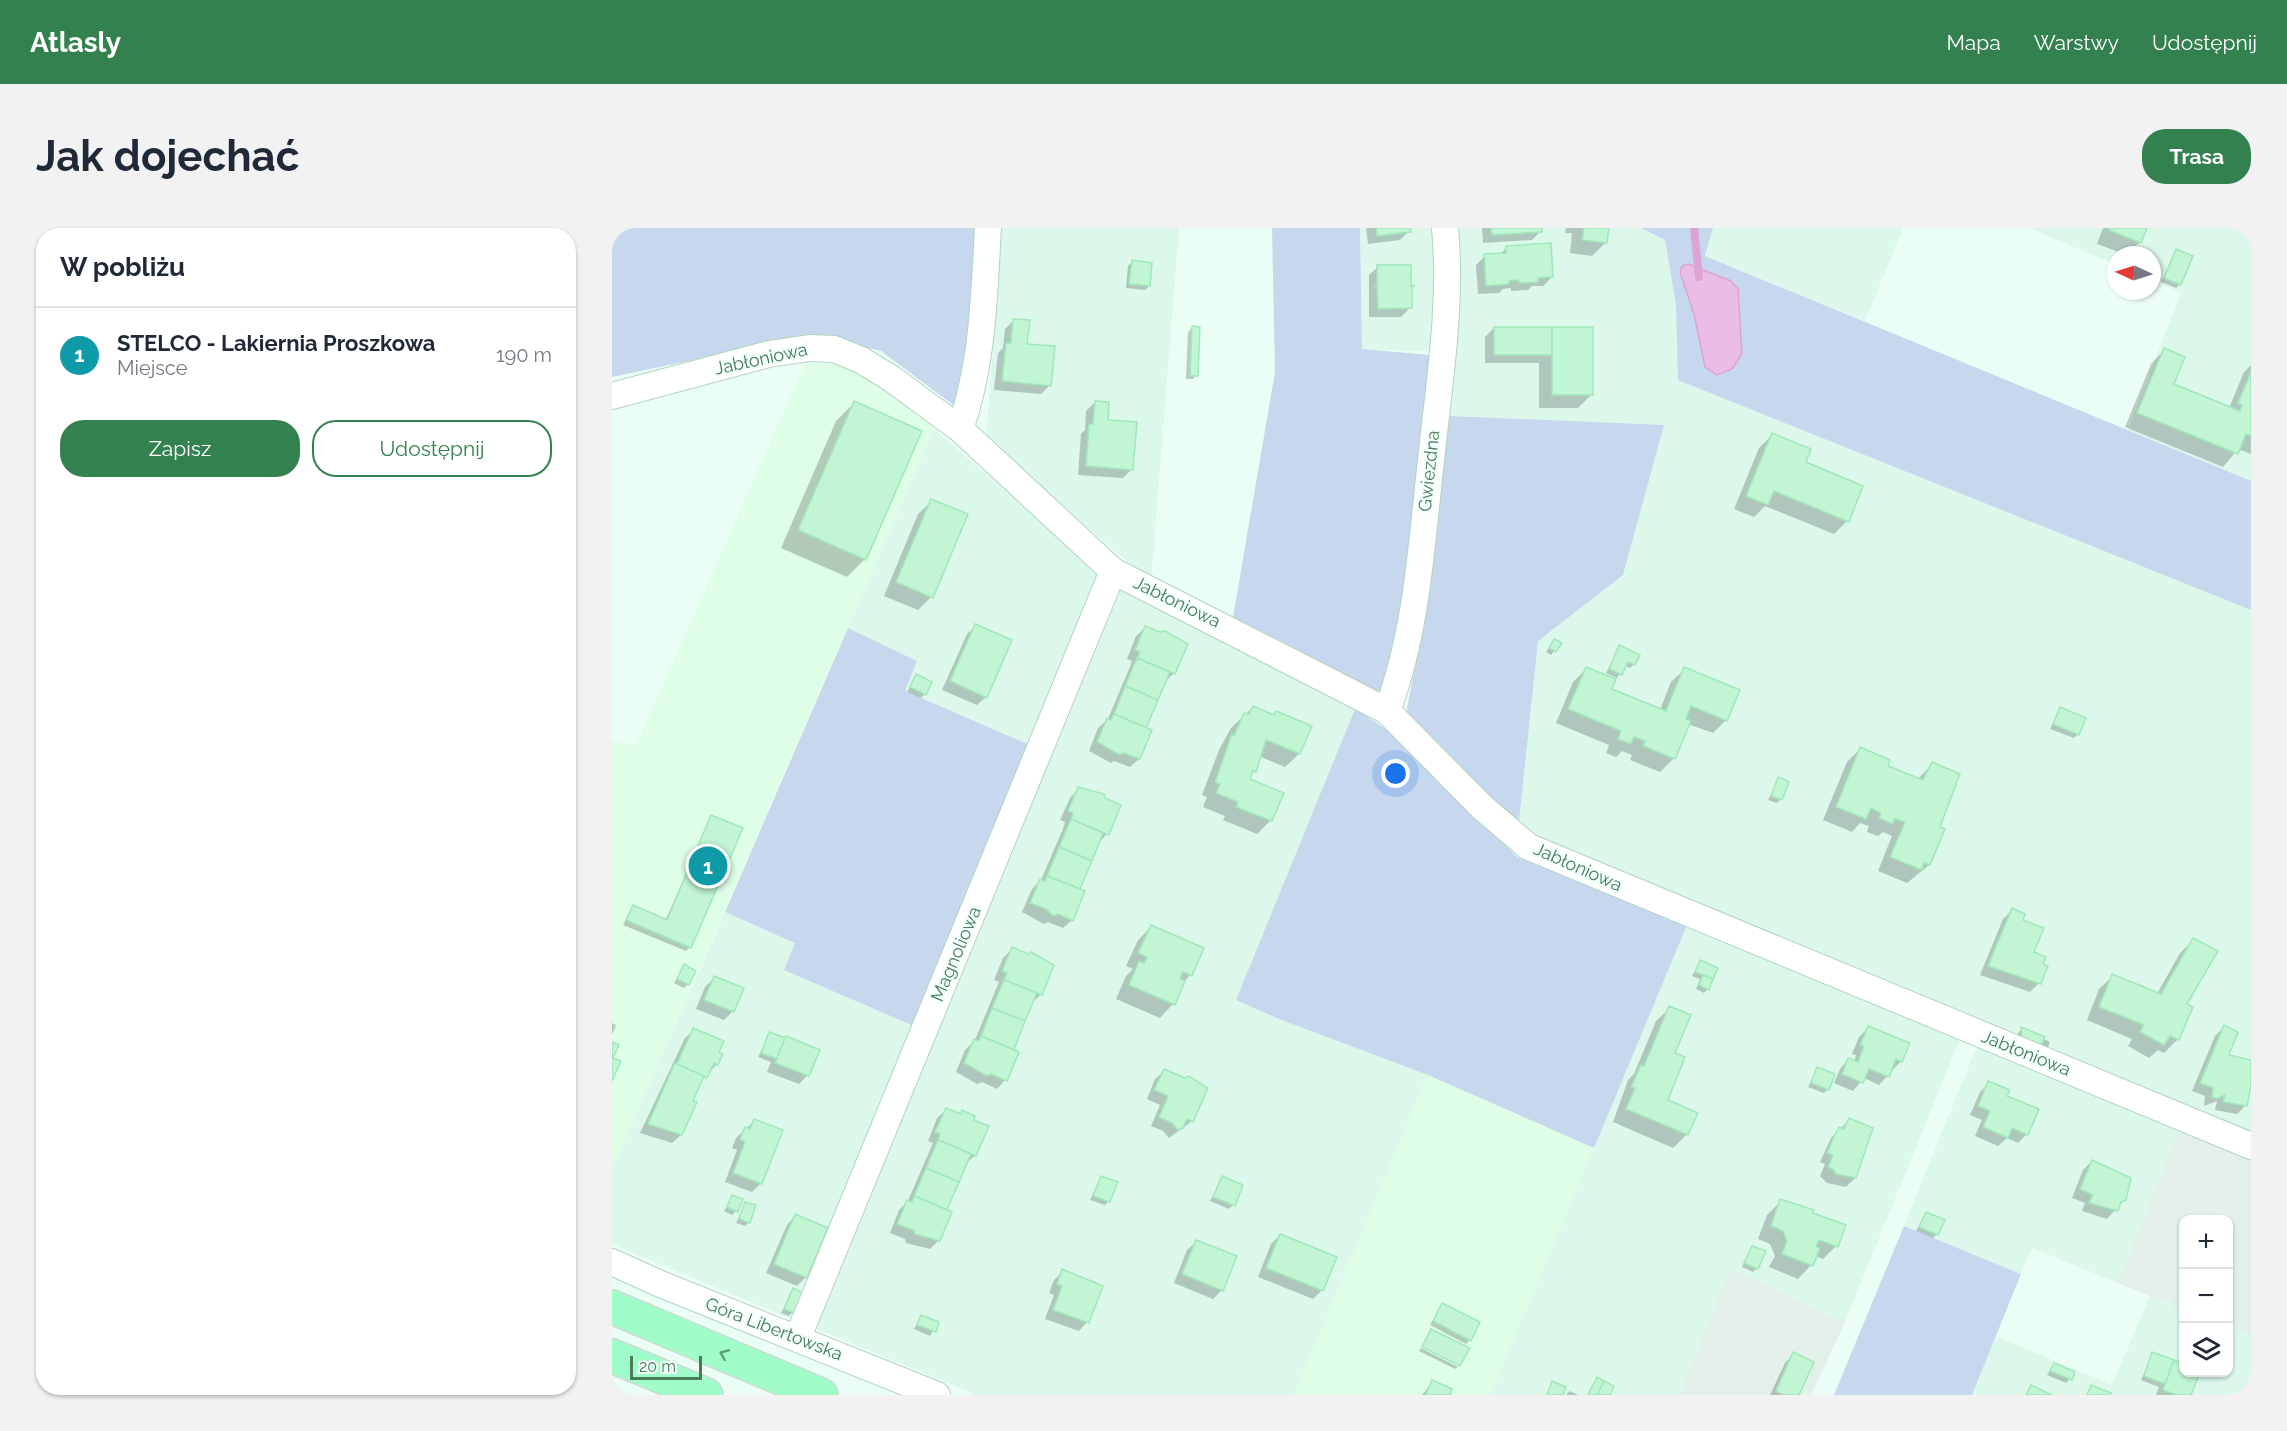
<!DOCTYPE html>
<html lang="pl">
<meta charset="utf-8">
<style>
body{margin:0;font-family:Raleway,sans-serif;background:#f2f2f3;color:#1f2937}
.controls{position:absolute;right:18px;bottom:18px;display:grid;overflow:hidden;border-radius:12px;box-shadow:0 2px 4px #0004}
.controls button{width:54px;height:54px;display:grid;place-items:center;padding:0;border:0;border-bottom:2px solid #e0e1e3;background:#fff;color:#1f2937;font:30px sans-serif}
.compass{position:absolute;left:1495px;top:18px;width:54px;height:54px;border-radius:50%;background:#fff;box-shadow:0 2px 4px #0004;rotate:274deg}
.scale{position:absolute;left:18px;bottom:15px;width:72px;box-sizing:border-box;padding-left:6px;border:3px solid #4b7b5b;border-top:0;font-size:16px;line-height:21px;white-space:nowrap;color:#4b7b5b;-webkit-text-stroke:4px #f2fffa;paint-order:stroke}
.you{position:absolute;left:784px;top:546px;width:21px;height:21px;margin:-15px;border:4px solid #fff;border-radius:50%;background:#1a73e8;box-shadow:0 0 0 9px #1a73e833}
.badge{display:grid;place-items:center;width:39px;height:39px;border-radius:50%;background:#33814f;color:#fff;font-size:20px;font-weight:700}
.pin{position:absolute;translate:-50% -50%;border:3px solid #fff;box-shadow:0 2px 6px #0006}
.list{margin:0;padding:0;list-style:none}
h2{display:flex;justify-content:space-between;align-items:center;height:78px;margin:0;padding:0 24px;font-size:26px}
h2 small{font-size:20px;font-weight:400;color:#747a83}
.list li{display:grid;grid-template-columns:39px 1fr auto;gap:18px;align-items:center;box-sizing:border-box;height:96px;padding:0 24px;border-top:2px solid #e0e1e3}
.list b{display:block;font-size:22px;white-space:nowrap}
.list p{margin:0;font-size:20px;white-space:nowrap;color:#747a83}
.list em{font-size:20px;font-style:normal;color:#747a83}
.actions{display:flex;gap:12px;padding:18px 24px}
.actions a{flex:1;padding:14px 0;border:2px solid #33814f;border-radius:24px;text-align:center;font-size:21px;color:#33814f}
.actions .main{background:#33814f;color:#fff}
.icon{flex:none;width:33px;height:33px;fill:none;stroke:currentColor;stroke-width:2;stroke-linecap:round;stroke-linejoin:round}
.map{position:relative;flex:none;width:1639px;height:1167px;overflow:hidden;border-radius:24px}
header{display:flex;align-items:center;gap:36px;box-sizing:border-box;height:84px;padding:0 30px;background:#33814f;color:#fff}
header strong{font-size:28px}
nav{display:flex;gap:33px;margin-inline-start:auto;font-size:21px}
.intro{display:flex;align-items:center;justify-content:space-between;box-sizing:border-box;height:144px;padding:0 36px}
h1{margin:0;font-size:42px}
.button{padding:15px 27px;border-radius:24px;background:#33814f;color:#fff;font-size:21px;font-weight:700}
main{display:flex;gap:36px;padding:0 36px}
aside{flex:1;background:#fff;border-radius:24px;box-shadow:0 2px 4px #0004}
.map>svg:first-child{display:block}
.residential{fill:#dbf8eb}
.commercial{fill:#defee7}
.industrial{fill:#e3efe9}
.green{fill:#c7d7ed}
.water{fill:#e9bde4;stroke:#dca3d4;stroke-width:1.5}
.shadow{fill:#0003}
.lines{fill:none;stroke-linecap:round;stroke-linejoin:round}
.stream{stroke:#dca3d4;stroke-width:8}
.building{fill:#c1f5d4;stroke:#a0e8ba;stroke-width:1.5}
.minor-casing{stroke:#b1d4c0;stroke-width:28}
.trunk-casing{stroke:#cddad1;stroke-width:36}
.minor{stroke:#fff;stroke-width:26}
.trunk{stroke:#a0fcc8;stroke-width:33}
.oneway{stroke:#609b76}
.labels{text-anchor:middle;stroke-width:5;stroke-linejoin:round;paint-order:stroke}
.street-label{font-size:18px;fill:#4b7b5b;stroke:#f2fffa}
</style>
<header>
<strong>Atlasly</strong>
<nav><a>Mapa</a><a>Warstwy</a><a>Udostępnij</a></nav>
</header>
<div class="intro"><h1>Jak dojechać</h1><a class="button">Trasa</a></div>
<main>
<aside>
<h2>W pobliżu<small></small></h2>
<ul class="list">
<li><span class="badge" style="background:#0f9aa8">1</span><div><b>STELCO - Lakiernia Proszkowa</b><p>Miejsce</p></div><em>190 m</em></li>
</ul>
<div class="actions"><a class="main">Zapisz</a><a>Udostępnij</a></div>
</aside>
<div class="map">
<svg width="1639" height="1167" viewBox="0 0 1639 1167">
<rect width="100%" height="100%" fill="#ebfef6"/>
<!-- residential -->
<g class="residential">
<path d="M390,0H567L539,354L374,212Z"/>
<path d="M748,0H819L824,43L821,123L750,122Z"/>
<path d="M842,0H1029L1053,12L1064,77L1067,152L1639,382V909L906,603L926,413L1011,347L1051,197L838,188L848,77Z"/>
<path d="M1101,0H1291L1253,93L1093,28Z"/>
<path d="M1417,0H1639V253L1515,204L1569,65L1540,52V27H1504V37Z"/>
<path d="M322,201L490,348L420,518L292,463L305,433L236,400Z"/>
<path d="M509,358L743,481L624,772L667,791L816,847L682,1167H365L203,1100Z"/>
<path d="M113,684L184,715L173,742L304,799L184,1093L0,1016V941Z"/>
<path d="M1075,697L1348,811L1233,1094L1118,1041L1067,1167H878Z"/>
<path d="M1365,818L1567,901L1506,1055L1420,1020L1409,1046L1292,998Z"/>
<path d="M1538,1068L1571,1081L1572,1144H1616L1617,1099L1639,1107V1167H1360L1384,1108L1500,1157Z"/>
</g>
<!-- commercial -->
<g class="commercial">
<path d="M194,134L243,140L285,168L322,201L0,941V513L24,518Z"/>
<path d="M816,847L982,920L878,1167H682Z"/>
</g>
<!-- industrial -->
<g class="industrial">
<path d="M1567,901L1639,931V1107L1617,1099L1616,992H1572L1571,1081L1506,1055Z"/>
<path d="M1118,1041L1233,1094L1199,1167H1067Z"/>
</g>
<!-- green -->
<g class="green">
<path d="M0,0H369L361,115L344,179L269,123L199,107L0,149Z"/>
<path d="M660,0H748L750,121L830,128L775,483L619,401L663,144Z"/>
<path d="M1029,0H1101L1093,28L1639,253V382L1066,152L1064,77L1053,12Z"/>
<path d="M838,188L1052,197L1011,347L926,413L906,603L793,490L809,409Z"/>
<path d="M236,400L305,433L293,463L420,518L304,799L172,742L183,715L113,684Z"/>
<path d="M743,481L791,512L905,629L1075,697L982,920L816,847L667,791L624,772Z"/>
<path d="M1292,998L1409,1046L1360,1167H1222Z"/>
</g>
<!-- water -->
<path class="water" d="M1076,36L1119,53L1126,61L1130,126L1120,141L1105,147L1093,139L1082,86L1068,44L1070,38Z"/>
<!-- shadow -->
<g class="shadow">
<path d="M754,0H797V3L788,12L756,16Z"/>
<path d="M870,0H928L929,3L920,12L871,15Z"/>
<path d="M954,0H995L994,14L980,28L958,25L960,5H953Z"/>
<path d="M1491,0H1534L1527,15L1515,27L1485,16Z"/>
<path d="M894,20L940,49L931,58H920L916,62L899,63V60L891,61L887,65L866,66L864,37L873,28L887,27Z"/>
<path d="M1564,23L1568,56L1564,60L1549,54Z"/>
<path d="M520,34L537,58L533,62L514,60L516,38Z"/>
<path d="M766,39L798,80L789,89H757V47Z"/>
<path d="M402,92L438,157L429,166L382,162L386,125L391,120L393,101Z"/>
<path d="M580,100L585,147L581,151H574L576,104Z"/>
<path d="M882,100L979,101V167L966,180H927V135H873V109Z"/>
<path d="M1552,122L1560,157L1617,180L1632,144L1639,137V226L1626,221L1611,239L1513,199L1539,136Z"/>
<path d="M483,174L520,241L511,250L466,247L469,206L473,202L474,183Z"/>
<path d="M242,175L253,331L235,349L169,320L224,193Z"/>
<path d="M1160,207L1235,293L1222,306L1153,278L1142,289L1122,281L1147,220Z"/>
<path d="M320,273L319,369L306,382L272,368L306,286Z"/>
<path d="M364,398L374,469L365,477L330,462L355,406Z"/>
<path d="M533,400L562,445L553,454L532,501L538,503L527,531L518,539L502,533L499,535L477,523L486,500L496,491L517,441L520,433L515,431L524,408Z"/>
<path d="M942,412L948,416L939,427L934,424Z"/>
<path d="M1007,419L1022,436L1018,440L1013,438L1005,450L994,445Z"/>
<path d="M974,441L998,462L1048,482L1059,454L1073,441L1114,492L1101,505L1076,496L1062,530L1048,544L1018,532L1020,527L1010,523L1004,529L994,525L997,517L944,495L961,454Z"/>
<path d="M305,448L313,466L309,470L295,464Z"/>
<path d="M641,479L698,499L687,526L673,539L649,529L637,549L636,551L670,565L658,593L645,606L611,592L613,588L591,579L595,569L590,567L607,522L619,500Z"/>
<path d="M1449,481L1466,506L1462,510L1438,501Z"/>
<path d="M1248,521L1274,539L1306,551L1320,536L1326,600L1331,602L1317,637L1295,655L1266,643L1280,608L1271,604L1266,608L1255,604L1257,598L1248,595L1240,604L1211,592L1235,534Z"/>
<path d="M1166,551L1169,571L1165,575L1156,572Z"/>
<path d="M467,561L495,606L486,615L466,662L460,692L451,700L436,694L432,696L410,684L420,661L429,652L451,601L453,594L448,592L458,570Z"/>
<path d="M100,588L78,719L74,723L11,697L21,679L53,693Z"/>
<path d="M1400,682L1409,693L1420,725L1434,739L1427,755L1418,764L1368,747L1391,691Z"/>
<path d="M539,699L578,747L571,755L561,776L548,790L504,771L514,748L521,741L514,738L526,712Z"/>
<path d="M1582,712L1566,811L1552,825L1546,822L1537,830L1516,818L1520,811L1475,792L1487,761L1501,748L1545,766L1568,725Z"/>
<path d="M400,721L429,766L419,776L400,822L393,852L385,861L370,854L365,856L344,844L353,822L363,812L387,754L382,752L391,730Z"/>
<path d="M1088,734L1096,761L1092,765L1084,761L1088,751L1080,748Z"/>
<path d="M72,738L76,756L72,760L62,755Z"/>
<path d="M102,750L121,783L112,792L84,781L93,759Z"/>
<path d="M1058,780L1054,872L1075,906L1061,920L1001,894L1016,852L1022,846L1044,793Z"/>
<path d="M0,795L4,797L0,807Z"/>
<path d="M1612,799L1614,828L1639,833L1634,877L1625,886L1603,882L1605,873L1592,878L1593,868L1580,863L1603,808Z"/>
<path d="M1256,800L1289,833L1267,857L1252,850L1241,863L1222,855L1228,841L1236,832L1242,834L1244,827L1240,826L1247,809Z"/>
<path d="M1410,801L1438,814L1434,823L1407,816L1406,805Z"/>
<path d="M82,802L109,826L105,836L86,857L69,907L60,915L28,905L73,810Z"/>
<path d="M158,806L172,812L174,810L196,847L187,856L155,844L159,834L146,829Z"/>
<path d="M1205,841L1216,861L1212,865L1196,859Z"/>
<path d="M552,843L573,852L580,893L557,910L551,903L539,898L548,877L535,871L543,851Z"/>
<path d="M1377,855L1393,869L1415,906L1406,915L1395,910L1386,918L1363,908L1370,892L1358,887L1368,864Z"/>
<path d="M334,882L348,887L351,884L363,927L354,936L333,983L327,1012L318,1021L294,1015L293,1011L278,1005L287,982L296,973L321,915L316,913L325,890Z"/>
<path d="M143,892L149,955L140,964L113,954L125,922L120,920L124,910Z"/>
<path d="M1237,892L1243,950L1234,959L1215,955L1208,948L1213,936L1208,934L1219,910Z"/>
<path d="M1480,933L1513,971L1495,991L1470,983L1473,975L1460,970L1471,942Z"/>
<path d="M489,950L497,973L493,977L478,972Z"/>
<path d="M611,950L621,977L617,981L598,973Z"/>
<path d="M121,969L124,983L120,987L112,983Z"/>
<path d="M1169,973L1199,986L1224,1018L1211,1031L1203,1028L1199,1037L1186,1051L1157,1039L1163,1028L1158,1016L1146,1011L1155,987Z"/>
<path d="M134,975L137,994L133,998L124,995Z"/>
<path d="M1314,986L1325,1006L1321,1010L1304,1003Z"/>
<path d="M183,988L194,1049L185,1058L154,1045L175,997Z"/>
<path d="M668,1007L710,1062L701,1071L646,1049L659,1016Z"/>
<path d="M584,1014L610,1062L601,1071L562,1055L575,1022Z"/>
<path d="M1140,1020L1145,1040L1141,1044L1130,1039Z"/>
<path d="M451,1043L489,1059L475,1094L467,1103L433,1091L442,1067L437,1065L442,1052Z"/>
<path d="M181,1062V1084L177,1088L169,1085Z"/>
<path d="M830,1077L858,1112L854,1116L818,1097Z"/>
<path d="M309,1089L326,1095L318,1108L302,1101Z"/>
<path d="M809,1120L846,1139L843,1141L807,1123Z"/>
<path d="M1182,1126L1185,1167H1158L1173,1135Z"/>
<path d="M1541,1126L1572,1138L1578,1167H1544L1547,1159L1529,1152Z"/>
<path d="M1442,1137L1458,1151L1454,1155L1435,1147Z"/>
<path d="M820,1154L836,1167H810Z"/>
<path d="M958,1163L966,1167H954Z"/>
</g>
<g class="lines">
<!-- stream -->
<path class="stream" d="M1082,0L1087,49"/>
</g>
<!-- building -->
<g class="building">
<path d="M764,0H798L799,4L765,8Z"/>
<path d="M879,0H930V4L880,7Z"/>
<path d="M972,0H997L995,15L970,12Z"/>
<path d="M1498,0H1535L1529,15L1497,2Z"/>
<path d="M939,15L941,49L926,50V54L907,55V52L897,53V56L874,58L872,26L894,25V18Z"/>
<path d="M1564,21L1581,28L1569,57L1552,50Z"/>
<path d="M520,32L540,35L538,58L517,56Z"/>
<path d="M765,37H799V58L803,57L800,59V80L766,81L765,60L762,58H765Z"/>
<path d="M401,91L418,92L415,116L443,118L439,158L390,153L394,115H399Z"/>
<path d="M580,98L588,99L586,148H578Z"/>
<rect x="882" y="99" width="58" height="28"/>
<rect x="940" y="99" width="41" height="68"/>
<path d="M1552,120L1573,129L1562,156L1628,183L1630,177L1626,175L1639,144V208L1634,206L1626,226L1525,185Z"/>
<path d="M242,173L310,203L254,332L186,302Z"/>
<path d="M483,173L497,174L496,192L525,194L521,242L474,238L477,196H481Z"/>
<path d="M1160,205L1199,221L1194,234L1251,258L1237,294L1162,263L1156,277L1134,268Z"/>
<path d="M319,271L356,286L321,370L284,354Z"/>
<path d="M363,396L400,412L375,470L338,453Z"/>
<path d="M533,398L548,404L553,403L576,416L563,446L525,430L528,424L523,422Z"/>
<path d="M942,411L950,415L944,424L937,420Z"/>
<path d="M1007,417L1028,427L1023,437L1016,434L1010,447L997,441Z"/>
<path d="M525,430L558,444L546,472L513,458Z"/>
<path d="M974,439L1004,451L1000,461L1054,483L1072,439L1128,462L1115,493L1079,478L1074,491L1079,493L1063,531L1031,518L1033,513L1022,509L1019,516L1006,511L1009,503L956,481Z"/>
<path d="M304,446L320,454L314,467L298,459Z"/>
<path d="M513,458L546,472L534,500L502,486Z"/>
<path d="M641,478L662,487L664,483L700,498L688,526L654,512L644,544L641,543L638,551L672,565L660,593L624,579L626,574L604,565L608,556L603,554L620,506L622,508L632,485L637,486Z"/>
<path d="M1448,479L1474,490L1467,507L1441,496Z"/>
<path d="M502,486L540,502L528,531L512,525L508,527L485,514L495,490L499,492Z"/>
<path d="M1248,519L1278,532L1276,538L1311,552L1320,534L1348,546L1328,599L1333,601L1318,637L1312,635L1310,642L1278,629L1293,594L1283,591L1281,596L1267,590L1269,585L1259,580L1254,591L1224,579Z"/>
<path d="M1166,549L1177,554L1170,572L1159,568Z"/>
<path d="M466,559L492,566L493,570L509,577L497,607L459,591L461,585L456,583Z"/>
<path d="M99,587L131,600L79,720L14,692L21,677L55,692Z"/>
<path d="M459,591L491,605L480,633L447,619Z"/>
<path d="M447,619L480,633L468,661L435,648Z"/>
<path d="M435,648L473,663L461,693L446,686L441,688L434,681L418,675L428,651L433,653Z"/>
<path d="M1400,680L1413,686L1411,692L1432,700L1422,724L1434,729L1431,736L1436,738L1429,756L1376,738Z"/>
<path d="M539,697L592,720L580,748L571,744L568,751L573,753L563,777L517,757L527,733L532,735L535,729L526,725Z"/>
<path d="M1581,710L1606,723L1575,776L1581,779L1567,812L1558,808L1552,817L1528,804L1532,797L1487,779L1500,746L1549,766Z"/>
<path d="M400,719L416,726L419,724L442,737L430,767L392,752L395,745L390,743Z"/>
<path d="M1088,732L1106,740L1101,751L1083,744Z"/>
<path d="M72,736L84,743L77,757L65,751Z"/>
<path d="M1091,747L1101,751L1097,762L1087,757Z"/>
<path d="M102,748L132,760L122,784L92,772Z"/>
<path d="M392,752L425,765L413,793L380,780Z"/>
<path d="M1057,778L1079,787L1063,825L1073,829L1056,872L1086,885L1076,907L1014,881L1023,860L1019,859L1029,837L1032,838Z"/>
<path d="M380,780L413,793L402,822L369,808Z"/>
<path d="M1612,797L1626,804L1617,827L1639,832V857L1635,878L1611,874L1613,867L1605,871L1600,869L1601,860L1588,855Z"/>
<path d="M1256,798L1298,815L1290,834L1284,831L1277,849L1257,841L1251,855L1230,846L1236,830L1246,834L1252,818L1248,817Z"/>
<path d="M1409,799L1433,809L1427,821L1410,813Z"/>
<path d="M81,800L112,813L107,824L111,826L106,837L102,835L95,850L65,836Z"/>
<path d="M157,804L173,810L165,831L149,825Z"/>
<path d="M174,808L208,822L197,848L163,835Z"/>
<path d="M369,808L407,824L395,853L379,846L375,848L352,835L362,811L367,813Z"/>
<path d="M0,814L7,817L1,830L9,833L0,853Z"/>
<path d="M63,835L92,848L81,873L85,874L70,907L36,896Z"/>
<path d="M1205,839L1223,846L1217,862L1199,855Z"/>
<path d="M552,841L573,850L577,848L596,860L581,894L575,891L571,900L566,902L560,895L547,889L556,868L542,862Z"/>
<path d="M1376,853L1398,862L1395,868L1427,881L1416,907L1400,900L1396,910L1371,899L1378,883L1366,878Z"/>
<path d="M334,880L349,886L350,882L363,888L362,892L377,898L364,928L326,912L328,906L323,904Z"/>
<path d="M1237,890L1261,900L1244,950L1224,946L1222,942L1216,939L1221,927L1215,925L1221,911L1227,899L1232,901Z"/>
<path d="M142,891L171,902L150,956L121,945L133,914L128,911L133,899L138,901Z"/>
<path d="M326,912L359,926L347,954L314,940Z"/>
<path d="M1480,932L1519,950L1514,972L1509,974L1506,983L1477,975L1481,967L1468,961Z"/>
<path d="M314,940L347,954L335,982L302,968Z"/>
<path d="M489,948L506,954L498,974L481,968Z"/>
<path d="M610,948L631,957L623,978L601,969Z"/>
<path d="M120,967L131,971L126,984L115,979Z"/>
<path d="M302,968L340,984L328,1013L303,1006L301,1002L285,996L295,972L300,974Z"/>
<path d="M1168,971L1202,982L1201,985L1234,997L1226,1019L1207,1012L1204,1019L1208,1020L1201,1038L1170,1026L1175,1013L1171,1003L1159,998Z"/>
<path d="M133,974L144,977L138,995L127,991Z"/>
<path d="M1314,984L1333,992L1326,1007L1307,999Z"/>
<path d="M183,986L216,1000L195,1050L162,1036Z"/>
<path d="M668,1006L725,1029L711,1063L654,1040Z"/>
<path d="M584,1012L625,1028L611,1063L570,1046Z"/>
<path d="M1140,1018L1154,1023L1146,1041L1132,1035Z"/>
<path d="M450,1041L491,1058L477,1095L441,1082L450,1058L445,1056Z"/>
<path d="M181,1060L191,1065L182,1085L172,1081Z"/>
<path d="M830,1075L868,1094L859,1113L821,1093Z"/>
<path d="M309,1087L327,1094L324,1104L305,1097Z"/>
<path d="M819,1101L858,1120L848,1138L810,1119Z"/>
<path d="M1181,1124L1202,1134L1187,1167H1172L1164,1163Z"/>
<path d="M1540,1124L1562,1132L1553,1156L1532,1148Z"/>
<path d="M1562,1132L1572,1136V1144H1588L1579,1167H1565L1551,1162Z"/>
<path d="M1442,1135L1463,1144L1460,1152L1438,1143Z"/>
<path d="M985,1149L992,1153L985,1167H976Z"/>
<path d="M820,1152L840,1161L838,1167H814Z"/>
<path d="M940,1153L954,1159L951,1167H935Z"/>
<path d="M992,1153L1002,1158L998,1167H985Z"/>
<path d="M1419,1157L1440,1167H1414Z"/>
<path d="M1479,1157L1499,1165L1498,1167H1475Z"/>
</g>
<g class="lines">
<!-- minor casing -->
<g class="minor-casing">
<g id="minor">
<path d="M0,168L157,126L198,120L222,121L249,132L280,151L348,201L501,343L775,483L871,580L917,619L1639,918"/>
<path d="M348,201C371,136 372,69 376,0"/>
<path d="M775,483C806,401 810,309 820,223C828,149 840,74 833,0"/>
<path d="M0,1034L46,1055L325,1167"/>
<path d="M186,1109L501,343"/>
</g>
</g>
<!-- trunk casing -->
<g class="trunk-casing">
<g id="trunk">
<path d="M0,1079L209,1167"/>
<path d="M0,1128L94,1167"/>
</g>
</g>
<!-- minor -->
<use href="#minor" class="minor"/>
<!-- trunk -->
<use href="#trunk" class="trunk"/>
</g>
<!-- one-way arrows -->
<defs><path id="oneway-chevron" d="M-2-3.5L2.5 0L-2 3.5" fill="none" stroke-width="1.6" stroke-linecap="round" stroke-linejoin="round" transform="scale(1.5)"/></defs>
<use class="oneway" href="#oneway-chevron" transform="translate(112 1126) rotate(-157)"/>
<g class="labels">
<!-- street labels -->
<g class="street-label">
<text transform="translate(149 131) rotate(-12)" y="6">Jabłoniowa</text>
<text transform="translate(817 243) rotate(-84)" y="6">Gwiezdna</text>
<text transform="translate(565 374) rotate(26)" y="6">Jabłoniowa</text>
<text transform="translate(966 639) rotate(24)" y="6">Jabłoniowa</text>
<text transform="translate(344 726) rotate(-67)" y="6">Magnoliowa</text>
<text transform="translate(1414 825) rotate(22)" y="6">Jabłoniowa</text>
<text transform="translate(162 1101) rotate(21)" y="6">Góra Libertowska</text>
</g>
</g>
</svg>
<div class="controls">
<button>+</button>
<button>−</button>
<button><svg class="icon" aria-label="layers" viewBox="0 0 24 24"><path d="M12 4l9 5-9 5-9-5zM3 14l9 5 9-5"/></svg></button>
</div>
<svg class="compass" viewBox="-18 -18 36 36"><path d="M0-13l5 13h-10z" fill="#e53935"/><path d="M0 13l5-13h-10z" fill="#747a83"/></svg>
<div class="scale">20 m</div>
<div class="you"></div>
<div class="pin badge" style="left:96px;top:638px;background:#0f9aa8">1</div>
</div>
</main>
